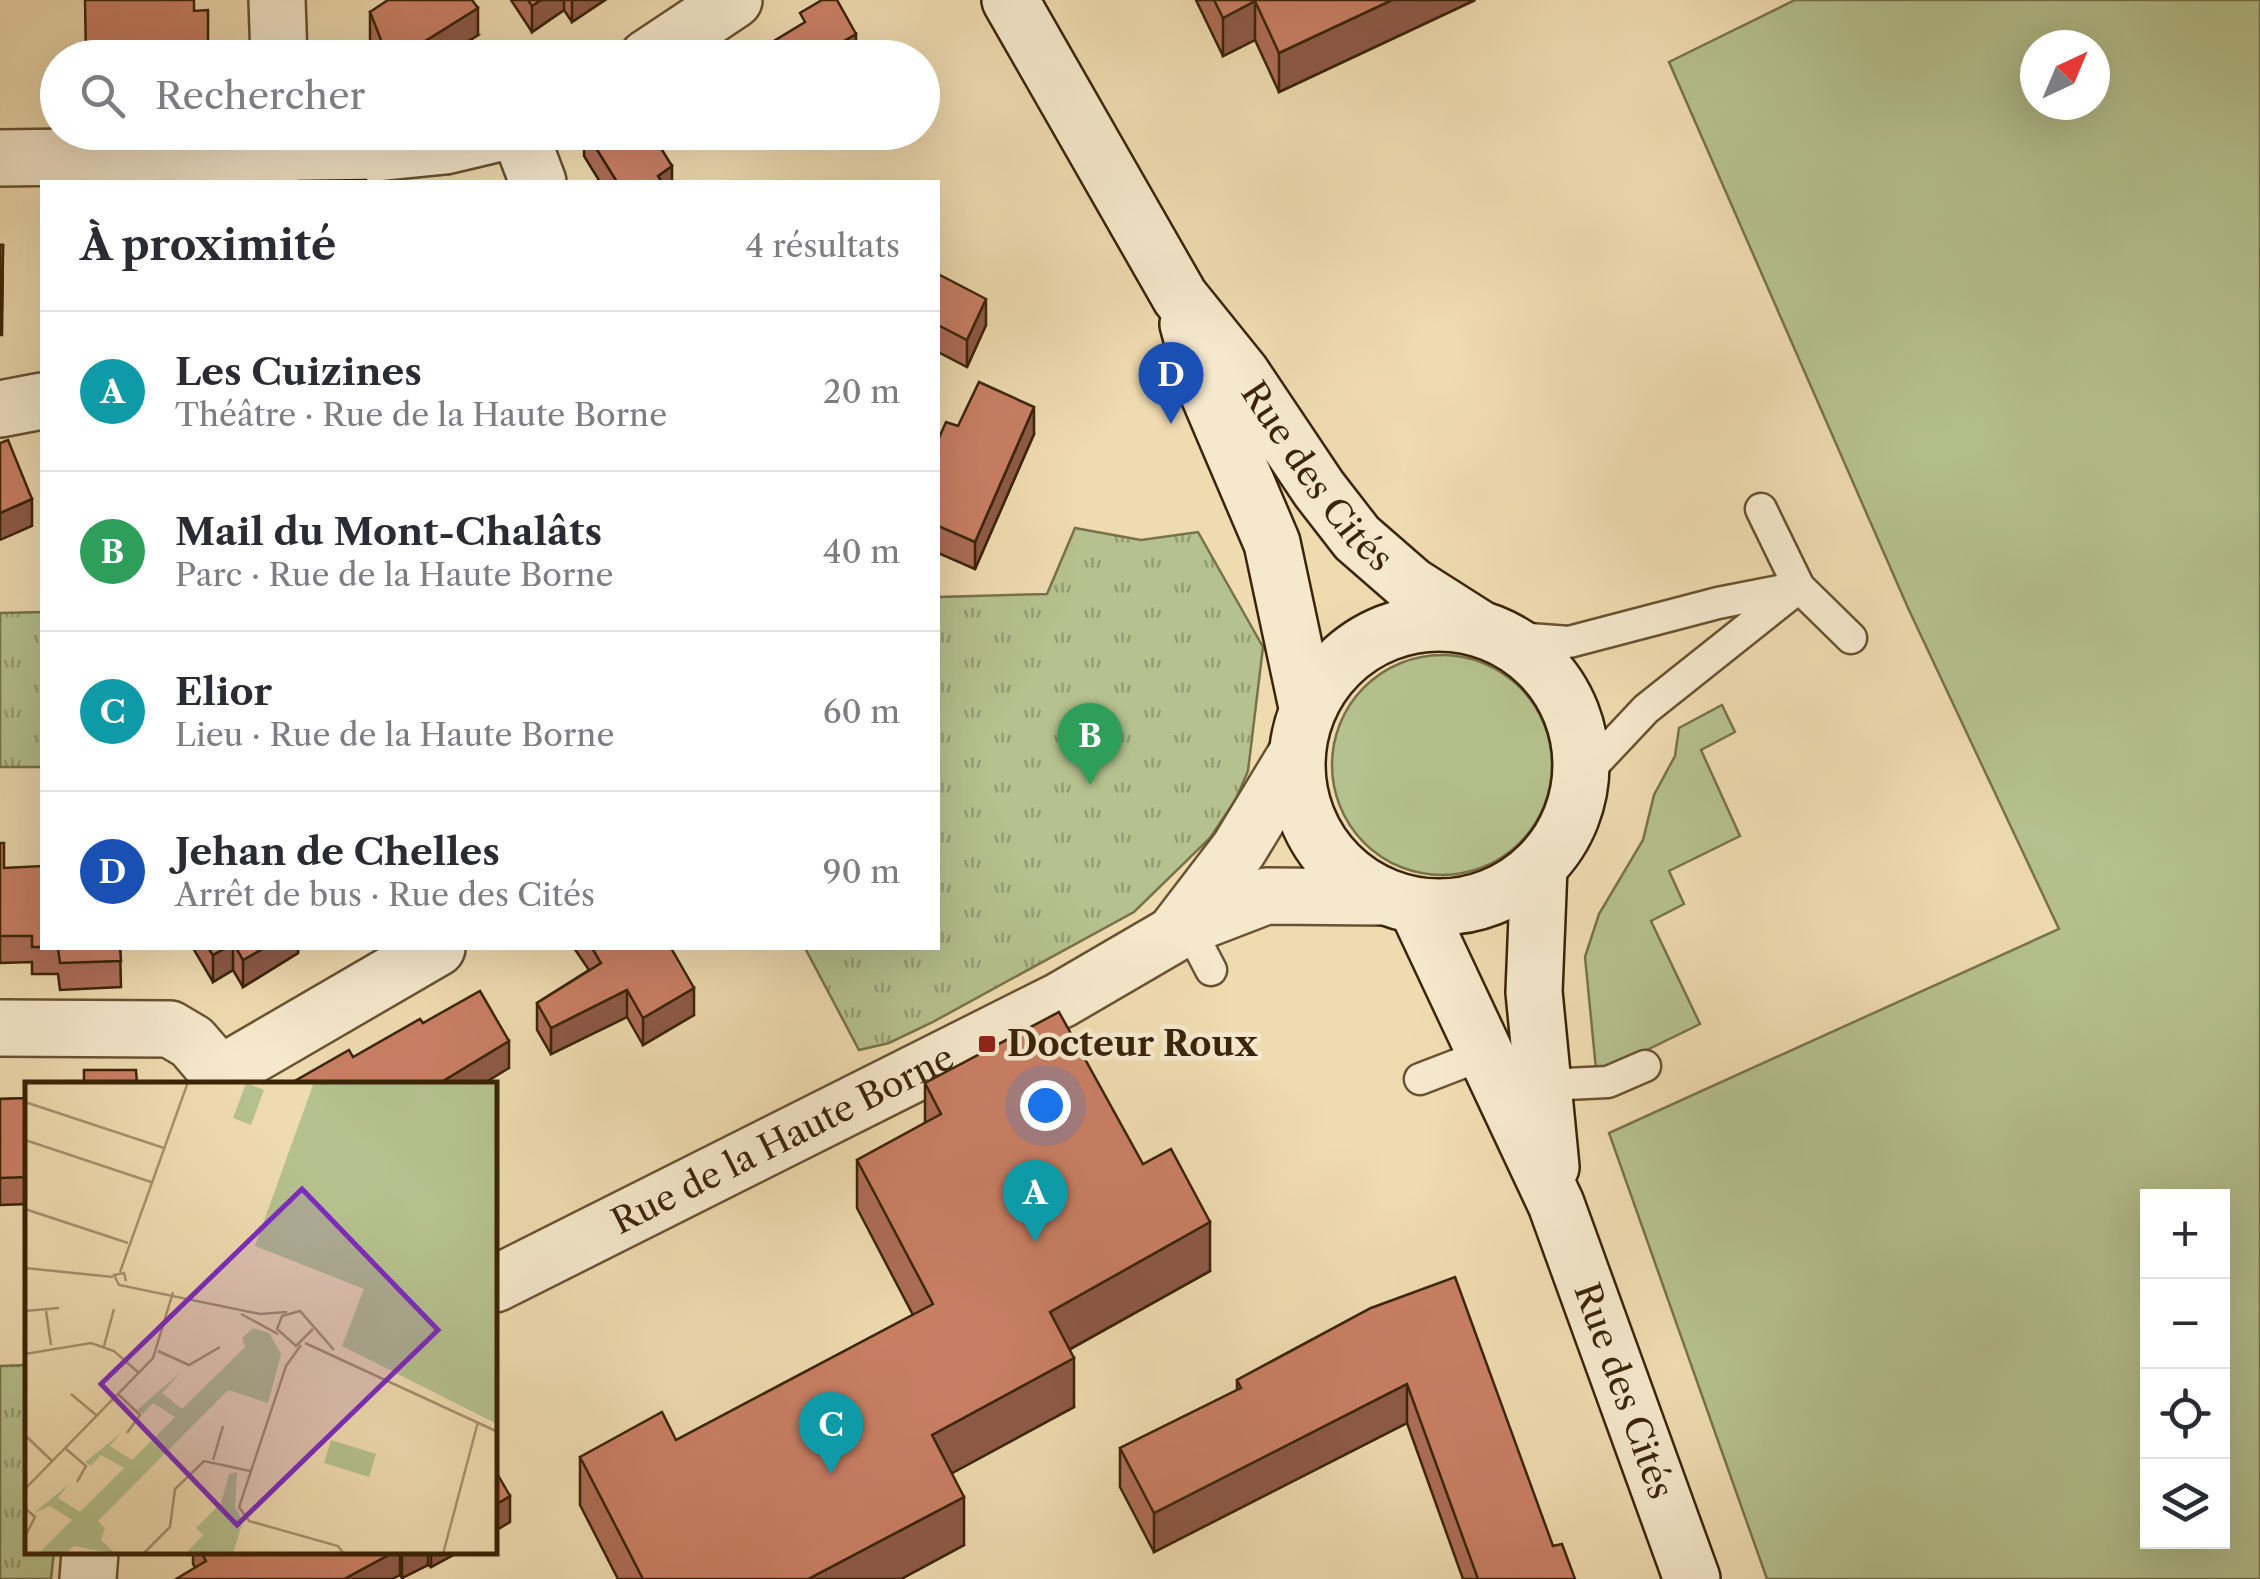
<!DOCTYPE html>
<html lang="fr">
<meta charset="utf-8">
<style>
body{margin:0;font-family:"Libre Caslon Text",serif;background:#f2f2f3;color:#2b2b33}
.controls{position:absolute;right:30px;bottom:30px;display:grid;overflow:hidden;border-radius:0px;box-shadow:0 10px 40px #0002}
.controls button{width:90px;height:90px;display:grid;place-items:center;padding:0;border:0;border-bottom:2px solid #e1e1e2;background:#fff;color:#2b2b33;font:50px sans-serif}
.compass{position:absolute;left:2020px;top:30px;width:90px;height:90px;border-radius:50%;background:#fff;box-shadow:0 10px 40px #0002;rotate:44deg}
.you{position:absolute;left:1045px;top:1105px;width:35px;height:35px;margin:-25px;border:8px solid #fff;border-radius:50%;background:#1a73e8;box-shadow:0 0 0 15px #1a73e833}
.badge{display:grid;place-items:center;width:65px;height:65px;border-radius:50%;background:#d93025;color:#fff;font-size:32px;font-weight:700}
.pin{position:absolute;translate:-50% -82px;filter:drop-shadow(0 2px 5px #0008)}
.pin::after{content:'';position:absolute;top:52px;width:35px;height:30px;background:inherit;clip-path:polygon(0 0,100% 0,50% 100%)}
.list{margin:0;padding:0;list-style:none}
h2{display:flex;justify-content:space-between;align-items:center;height:130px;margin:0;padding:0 40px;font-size:42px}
h2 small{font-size:32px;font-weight:400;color:#7c7c81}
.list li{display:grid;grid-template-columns:65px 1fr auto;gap:30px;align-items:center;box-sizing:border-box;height:160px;padding:0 40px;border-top:2px solid #e1e1e2}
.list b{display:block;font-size:38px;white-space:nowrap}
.list p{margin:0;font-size:32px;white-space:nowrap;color:#7c7c81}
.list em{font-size:32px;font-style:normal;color:#7c7c81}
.icon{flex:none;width:55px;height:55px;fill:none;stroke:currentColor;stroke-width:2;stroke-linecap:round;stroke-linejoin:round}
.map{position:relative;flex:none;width:2260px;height:1579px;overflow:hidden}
.search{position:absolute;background:#fff;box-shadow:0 10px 40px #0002;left:40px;top:40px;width:900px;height:110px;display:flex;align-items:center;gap:25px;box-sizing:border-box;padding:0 35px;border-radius:55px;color:#7c7c81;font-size:38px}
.panel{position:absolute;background:#fff;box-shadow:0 10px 40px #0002;left:40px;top:180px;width:900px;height:770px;border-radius:0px}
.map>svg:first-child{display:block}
.green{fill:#b5c18e;stroke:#78724a;stroke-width:2.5;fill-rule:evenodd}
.park{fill:url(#park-tufts);stroke:#78724a;stroke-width:2.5}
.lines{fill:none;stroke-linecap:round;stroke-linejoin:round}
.lane-casing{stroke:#685231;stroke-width:35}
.street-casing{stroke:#685231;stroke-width:60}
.secondary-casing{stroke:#3b2407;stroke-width:60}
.lane{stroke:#f5e8cc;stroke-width:30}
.street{stroke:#f5e8cc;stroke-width:55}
.secondary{stroke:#f5e8cc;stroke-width:55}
.wall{fill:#ad6d57;stroke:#3b2407;stroke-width:2.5}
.shaded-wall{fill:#8d5947;stroke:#3b2407;stroke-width:2.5}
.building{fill:#c97f65;stroke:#3b2407;stroke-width:2.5}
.poi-dot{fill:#8f2418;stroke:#f5e8cc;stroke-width:4}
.labels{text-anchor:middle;stroke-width:9;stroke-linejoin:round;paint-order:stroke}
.street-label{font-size:35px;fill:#3b2407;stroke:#f5e8cc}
.poi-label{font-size:35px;font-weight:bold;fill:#3b2407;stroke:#f5e8cc;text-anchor:start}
.inset-road{fill:none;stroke:#a7926c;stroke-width:2.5}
.view{fill:#7b2cbf;fill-opacity:0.15;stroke:#7b2cbf;stroke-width:5}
.inset-edge{fill:none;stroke:#3b2407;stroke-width:5}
</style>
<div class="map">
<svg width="2260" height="1579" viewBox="0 0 2260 1579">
<defs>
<pattern id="park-tufts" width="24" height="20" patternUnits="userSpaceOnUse" patternTransform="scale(2.5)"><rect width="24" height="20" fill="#b5c18e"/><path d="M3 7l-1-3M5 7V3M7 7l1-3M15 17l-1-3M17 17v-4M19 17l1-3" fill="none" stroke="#949d72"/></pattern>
</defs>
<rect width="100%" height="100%" fill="#efdbb0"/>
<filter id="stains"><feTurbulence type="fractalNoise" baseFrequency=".002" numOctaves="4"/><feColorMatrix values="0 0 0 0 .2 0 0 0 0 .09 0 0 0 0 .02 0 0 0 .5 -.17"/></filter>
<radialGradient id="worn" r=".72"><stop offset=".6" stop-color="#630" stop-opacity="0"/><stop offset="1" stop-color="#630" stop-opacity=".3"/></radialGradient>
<!-- green -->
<g class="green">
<path d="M1795,0H2260V1579H1767L1609,1133L2059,929L1908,608L1669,62ZM2035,45H2095V105H2035ZM2148,1196H2222V1542H2148Z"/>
<circle cx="1442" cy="765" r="110"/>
<path d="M1722,705L1735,732L1701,750L1740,836L1669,871L1684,904L1651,921L1700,1024L1610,1068L1596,1069L1585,957L1599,914L1643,840L1654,795L1675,756L1679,728Z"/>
</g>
<!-- park -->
<g class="park">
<path d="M1075,528L1141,540L1198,532L1263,647L1248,771L1236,799L1210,838L1134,912L931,1023L889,1043L859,1050L805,948H938V597L1047,594Z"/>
<path d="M42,612V767H0V613Z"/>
<path d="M27,1365L28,1552H54L51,1579H0V1366Z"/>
</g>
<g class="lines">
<!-- lane casing -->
<g class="lane-casing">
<g id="lane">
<path d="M1761,509L1799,587L1851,638"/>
<path d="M1503,637L1569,642L1718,603L1799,587"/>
<path d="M1581,778L1646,709L1793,592"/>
<path d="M1188,926L1211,970"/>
<path d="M1420,1079L1485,1054"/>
<path d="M1545,1085L1608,1082L1645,1066"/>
</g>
</g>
<!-- street casing -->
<g class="street-casing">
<g id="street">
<path d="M277,0L279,58"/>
<path d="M647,58L734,0"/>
<path d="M519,132L538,182"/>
<path d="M0,158L376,153L445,146L504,132"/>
<path d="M0,409L42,401"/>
<path d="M1177,930L1239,849L1296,755"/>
<path d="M0,1028L170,1029L192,1042L228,1084"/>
<path d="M222,1073L437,948"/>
<path id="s1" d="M495,1284L1061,1000L1188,926L1266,896L1384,897"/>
<path d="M88,1579L90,1552"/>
</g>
</g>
<!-- secondary casing -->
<g class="secondary-casing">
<g id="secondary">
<path id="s2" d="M1010,0L1180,297L1242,374L1319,489L1357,538L1411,585L1477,627"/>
<path d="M1188,324L1205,386L1272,543L1307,707"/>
<circle cx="1439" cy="765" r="142"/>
<path d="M1539,867L1534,992L1551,1167"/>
<path id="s3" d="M1416,906L1556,1204L1692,1579"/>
</g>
</g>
<!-- lane -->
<use href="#lane" class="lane"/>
<!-- street -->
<use href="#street" class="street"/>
<!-- secondary -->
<use href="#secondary" class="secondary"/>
</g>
<!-- wall -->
<g class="wall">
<path d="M511,0H605L572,22L564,10L532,32Z"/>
<path d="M1196,0H1475L1279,92L1255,40L1223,56Z"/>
<path d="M370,12L478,35L441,58H378L370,39Z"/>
<path d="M584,132H651L672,182H600L584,156Z"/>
<path d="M0,245H3L2,335H0Z"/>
<path d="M938,274L986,325L967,367L938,352Z"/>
<path d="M958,426L1034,434L975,569L938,553V440Z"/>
<path d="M0,843L4,868L120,948L121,987L60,990L58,974H32V962L0,963Z"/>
<path d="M193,948H298V953L243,987L233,970L213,982Z"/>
<path d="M574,948H671L694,1015L643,1045L627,1017L551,1054L537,1030V1003L589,970Z"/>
<path d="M925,1083L1143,1164L1210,1271L1069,1350L1074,1407L952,1473L964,1545L901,1579H618L580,1505V1457L676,1440L913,1315L857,1208V1160L925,1123Z"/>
<path d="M28,1098V1204L0,1205V1099Z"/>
<path d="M1371,1308L1553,1546L1575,1579H1463L1407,1423L1154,1552L1120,1487V1448L1237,1390V1380Z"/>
<path d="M193,1552H459L431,1567L428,1565L402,1578L400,1575L195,1567L193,1564Z"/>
</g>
<!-- shaded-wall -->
<g class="shaded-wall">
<path d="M541,0H564V10L532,32V6Z"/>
<path d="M572,0H605L572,22Z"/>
<path d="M1392,0H1475L1279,92V53Z"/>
<path d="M1255,1V40L1223,56V18Z"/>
<path d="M478,8V35L441,58H398Z"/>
<path d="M856,34V58H825V52Z"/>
<path d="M672,166V182H658V176Z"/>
<path d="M986,299V325L967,367V340Z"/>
<path d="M1034,407V434L975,569V542Z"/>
<path d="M32,499V526L0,540V513Z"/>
<path d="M225,948H233V970L213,982V955Z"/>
<path d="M264,948H298V953L243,987V960Z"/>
<path d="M694,988V1015L643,1045V1018Z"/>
<path d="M627,990V1017L551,1054V1028Z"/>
<path d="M509,1041V1068L483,1084H438Z"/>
<path d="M1210,1222V1271L1050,1360V1312Z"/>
<path d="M1074,1358V1407L932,1484V1435Z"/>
<path d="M1407,1384V1423L1154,1552V1513Z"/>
<path d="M510,1496V1522L495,1531V1505Z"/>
<path d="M964,1497V1545L901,1579H808Z"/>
<path d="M394,1552H400V1575L392,1579H344Z"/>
<path d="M402,1552H428V1565L402,1578Z"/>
<path d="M431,1552H459L431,1567Z"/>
</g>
<!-- building -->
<g class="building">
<path d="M85,0H194V11L208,10V58H86Z"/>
<path d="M388,0H472L478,8L398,58H388L370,12Z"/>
<path d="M528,0H541L532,6Z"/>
<path d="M822,0H837L856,34L825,52L828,58H746L805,22L800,13Z"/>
<path d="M1214,0H1392L1279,53L1255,1L1223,18Z"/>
<path d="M586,132H651L672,166L658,176L662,182H617Z"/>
<path d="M366,180V182H299V181Z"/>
<path d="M0,245H3L2,308H0Z"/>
<path d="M938,274L986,299L967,340L938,325Z"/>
<path d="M979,382L1034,407L975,542L938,526V440L946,422L958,426Z"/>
<path d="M8,440L32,499L0,513V443Z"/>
<path d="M0,843H4V868L42,866V947H32V936H0Z"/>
<path d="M52,948H120L121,961L60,963L58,948Z"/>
<path d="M208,948H225L213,955Z"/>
<path d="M236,948H264L243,960Z"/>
<path d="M592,948H671L694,988L643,1018L627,990L551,1028L537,1003L601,963Z"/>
<path d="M480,991L509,1041L438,1084H294L293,1082L349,1050L353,1057L420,1019L423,1023Z"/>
<path d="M1059,1012L1143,1164L1171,1149L1210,1222L1050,1312L1074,1358L932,1435L964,1497L808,1579H643L580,1457L662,1412L676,1440L933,1304L857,1160L941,1114L925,1083Z"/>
<path d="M84,1070H136L137,1084H84Z"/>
<path d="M28,1098V1177L0,1178V1099Z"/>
<path d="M1455,1277L1553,1546L1562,1544L1575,1579H1478L1407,1384L1154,1513L1120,1448L1241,1388L1237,1380L1371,1308Z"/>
<path d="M495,1470L510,1496L495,1505Z"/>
<path d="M201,1552H394L344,1579H176L206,1561Z"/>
</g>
<!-- markers -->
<rect class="poi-dot" x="977" y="1034" width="20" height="20" rx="5"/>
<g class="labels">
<!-- street labels -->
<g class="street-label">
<text dy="12" stroke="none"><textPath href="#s2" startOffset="568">Rue des Cités</textPath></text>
<text dy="12" stroke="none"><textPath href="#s1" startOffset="322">Rue de la Haute Borne</textPath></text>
<text dy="12" stroke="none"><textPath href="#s3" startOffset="528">Rue des Cités</textPath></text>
</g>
<!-- poi labels -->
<g class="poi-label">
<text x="1007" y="1056">Docteur Roux</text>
</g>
</g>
<!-- overview -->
<g transform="translate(25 1082)">
<rect width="472" height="472" fill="#efdbb0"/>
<path d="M289,0H472V342L317,264L339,207L230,164ZM221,1L239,8L226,43L208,36ZM306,358L351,372L344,395L299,381Z" fill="#b5c18e"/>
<path d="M228,246L244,251L256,272L243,321L203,308L73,439L80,446L76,458L91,472L49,464L40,472H13L47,438L25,424L9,431L44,402L33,416L55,430L99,386L76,373L66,384L60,380L96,351L85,364L107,378L150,335L128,321L118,332L112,328L157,289L137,311L157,327L220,265L217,256ZM212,390L210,425L218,439L208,472H167L163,469L178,453L171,446L196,421L204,392Z" fill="#b5c18e"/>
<path class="inset-road" d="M0,20L139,66M0,58L126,100M0,127L103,161M0,186L88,195M95,190L163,0M101,199L99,191L89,193L94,203L235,232L262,230M0,229L34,226M21,229L26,263M216,232L253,252M288,247L271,264L252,247L257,234L275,229L309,268M280,261L473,350M276,263L261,284L214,425L224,439L313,464L319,472M79,264L89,227M133,269L164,283L195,265M0,272L66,261L89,269L114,291M46,312L71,333M93,312L115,333L102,351M2,355L27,379M40,366L61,384L52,400M188,378L198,344M0,407L128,276L148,210M0,426L10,435L0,455M118,472L145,445L150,407L179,379L225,389M418,472L453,340"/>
<path class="view" d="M277,107L413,248L212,443L76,302Z"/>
<rect width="472" height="472" class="inset-edge"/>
</g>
<rect width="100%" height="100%" filter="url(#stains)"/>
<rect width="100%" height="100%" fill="url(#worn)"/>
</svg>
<div class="controls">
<button>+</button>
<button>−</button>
<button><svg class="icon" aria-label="locate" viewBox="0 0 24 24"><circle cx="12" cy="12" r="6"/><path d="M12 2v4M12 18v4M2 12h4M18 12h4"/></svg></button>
<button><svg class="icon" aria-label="layers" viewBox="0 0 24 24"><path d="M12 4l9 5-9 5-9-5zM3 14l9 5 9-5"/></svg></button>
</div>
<svg class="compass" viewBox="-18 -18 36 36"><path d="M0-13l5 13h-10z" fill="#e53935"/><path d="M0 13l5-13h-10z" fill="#7c7c81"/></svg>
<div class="you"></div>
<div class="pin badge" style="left:1035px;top:1242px;background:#0f9aa8">A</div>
<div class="pin badge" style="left:1090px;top:785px;background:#2e9e5b">B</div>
<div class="pin badge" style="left:831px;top:1474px;background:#0f9aa8">C</div>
<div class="pin badge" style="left:1171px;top:424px;background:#1a4fb4">D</div>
<div class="search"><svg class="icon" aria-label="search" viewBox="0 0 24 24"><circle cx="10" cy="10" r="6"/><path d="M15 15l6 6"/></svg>Rechercher</div>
<section class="panel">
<h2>À proximité<small>4 résultats</small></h2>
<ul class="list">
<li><span class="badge" style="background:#0f9aa8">A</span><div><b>Les Cuizines</b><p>Théâtre · Rue de la Haute Borne</p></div><em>20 m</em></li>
<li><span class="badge" style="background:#2e9e5b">B</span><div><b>Mail du Mont-Chalâts</b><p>Parc · Rue de la Haute Borne</p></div><em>40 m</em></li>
<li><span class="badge" style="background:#0f9aa8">C</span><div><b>Elior</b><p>Lieu · Rue de la Haute Borne</p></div><em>60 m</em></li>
<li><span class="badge" style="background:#1a4fb4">D</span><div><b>Jehan de Chelles</b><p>Arrêt de bus · Rue des Cités</p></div><em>90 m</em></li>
</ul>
</section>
</div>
